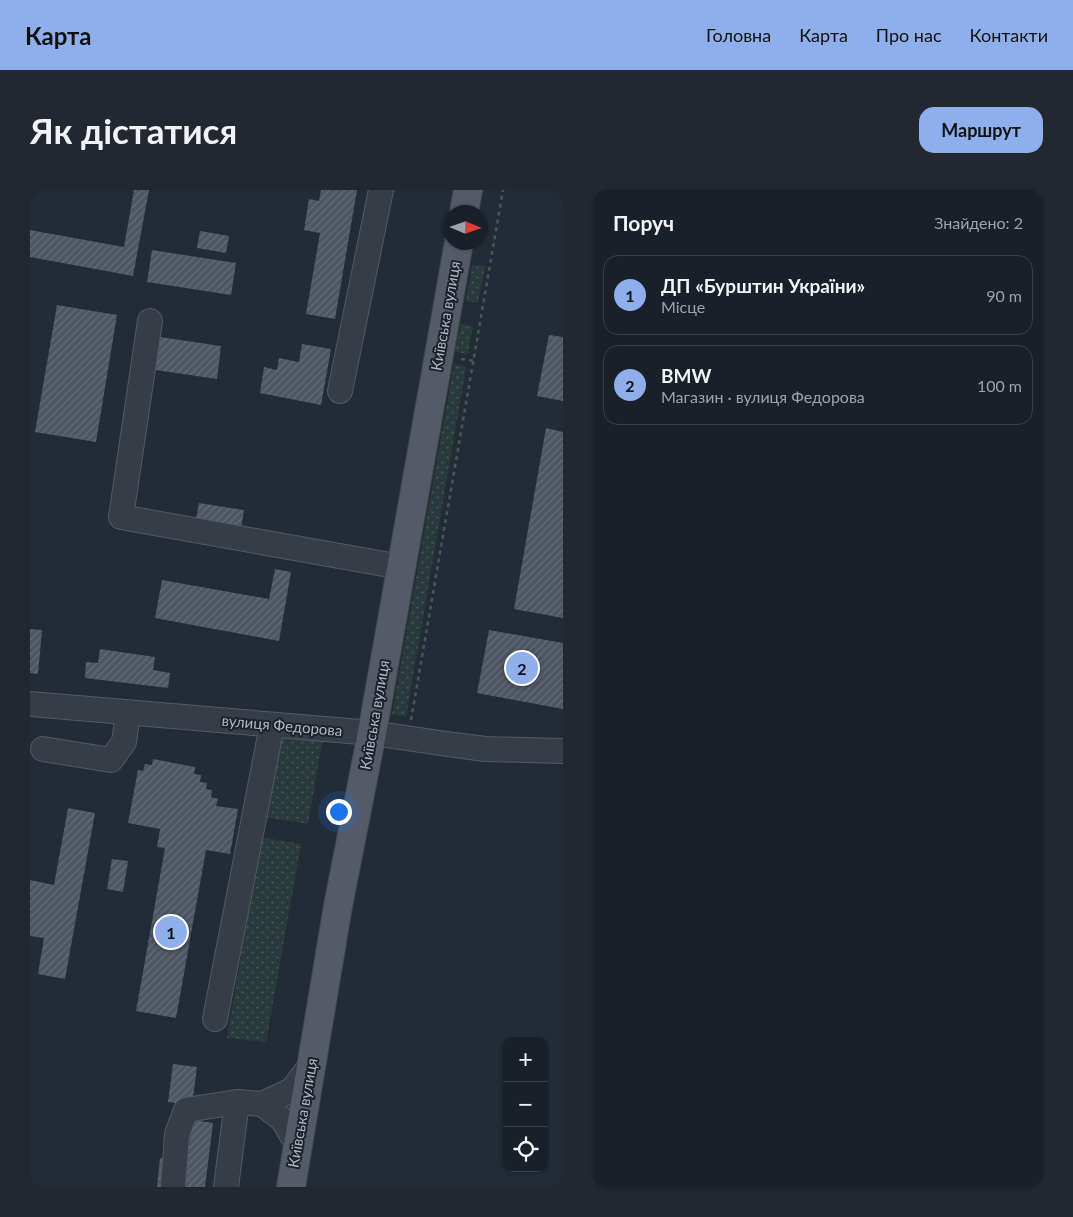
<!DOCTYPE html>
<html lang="uk">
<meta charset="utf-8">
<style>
body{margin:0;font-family:Lato,sans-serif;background:#232830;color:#f1f3f6}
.controls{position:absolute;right:15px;bottom:15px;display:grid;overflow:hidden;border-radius:10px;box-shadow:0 1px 4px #0004}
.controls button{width:45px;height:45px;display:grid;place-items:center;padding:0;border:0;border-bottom:1px solid #383e45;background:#1a2028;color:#f1f3f6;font:25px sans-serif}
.compass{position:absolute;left:413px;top:15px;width:45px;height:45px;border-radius:50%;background:#1a2028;box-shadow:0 1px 4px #0004;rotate:92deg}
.you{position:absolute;left:308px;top:621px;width:18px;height:18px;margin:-12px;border:4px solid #fff;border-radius:50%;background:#1a73e8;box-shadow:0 0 0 8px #1a73e833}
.badge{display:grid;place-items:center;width:32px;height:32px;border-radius:50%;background:#8eafeb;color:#111;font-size:16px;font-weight:700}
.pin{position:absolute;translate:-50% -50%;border:2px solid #fff;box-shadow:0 1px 5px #0006}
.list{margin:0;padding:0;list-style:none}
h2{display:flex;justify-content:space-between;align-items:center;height:65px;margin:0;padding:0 20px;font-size:21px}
h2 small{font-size:16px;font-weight:400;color:#9fa3a8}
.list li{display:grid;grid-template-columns:32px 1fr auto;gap:15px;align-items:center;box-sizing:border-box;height:80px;margin:0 10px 10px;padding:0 10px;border:1px solid #383e45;border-radius:15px}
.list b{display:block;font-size:19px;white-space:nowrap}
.list p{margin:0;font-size:16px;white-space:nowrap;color:#9fa3a8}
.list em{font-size:16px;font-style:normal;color:#9fa3a8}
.icon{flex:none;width:28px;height:28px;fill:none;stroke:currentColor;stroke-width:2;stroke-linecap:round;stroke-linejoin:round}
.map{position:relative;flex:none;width:533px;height:997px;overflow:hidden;border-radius:15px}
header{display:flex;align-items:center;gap:30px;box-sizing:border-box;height:70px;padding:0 25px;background:#8eafeb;color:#111}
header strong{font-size:24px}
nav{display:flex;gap:28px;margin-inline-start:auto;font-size:18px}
.intro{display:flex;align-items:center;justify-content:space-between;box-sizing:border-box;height:120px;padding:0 30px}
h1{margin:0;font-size:35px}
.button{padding:12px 22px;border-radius:15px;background:#8eafeb;color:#111;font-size:18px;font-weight:700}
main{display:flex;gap:30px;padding:0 30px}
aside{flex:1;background:#1a2028;border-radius:15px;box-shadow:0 1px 4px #0004}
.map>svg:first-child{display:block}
.green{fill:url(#green-dots)}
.building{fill:url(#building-hatch)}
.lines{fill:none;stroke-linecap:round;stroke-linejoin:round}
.minor-casing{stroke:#545a64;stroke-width:26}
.major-casing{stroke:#404650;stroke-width:30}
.path{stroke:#465558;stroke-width:2.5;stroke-dasharray:4 4;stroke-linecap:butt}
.minor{stroke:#363d47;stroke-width:24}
.major{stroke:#545b67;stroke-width:28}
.labels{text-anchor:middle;stroke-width:4;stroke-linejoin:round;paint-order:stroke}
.street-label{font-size:15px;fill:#b1b7c3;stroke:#1c222b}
</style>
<header>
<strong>Карта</strong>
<nav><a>Головна</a><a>Карта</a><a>Про нас</a><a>Контакти</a></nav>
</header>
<div class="intro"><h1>Як дістатися</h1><a class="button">Маршрут</a></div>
<main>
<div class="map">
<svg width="533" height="997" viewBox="0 0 533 997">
<defs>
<pattern id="green-dots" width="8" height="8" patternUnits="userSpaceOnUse" patternTransform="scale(1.25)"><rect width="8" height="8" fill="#293a3b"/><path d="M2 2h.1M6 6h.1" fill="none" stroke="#465456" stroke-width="1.8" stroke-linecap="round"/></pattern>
<pattern id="building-hatch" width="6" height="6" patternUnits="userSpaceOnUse" patternTransform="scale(1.25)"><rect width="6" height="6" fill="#4e5563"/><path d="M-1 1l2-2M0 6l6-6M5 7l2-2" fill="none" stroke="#656b78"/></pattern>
</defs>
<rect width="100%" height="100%" fill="#232b36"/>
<!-- green -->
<g class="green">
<path d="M442,75L455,76L448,113L436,111Z"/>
<path d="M431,134L443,136L438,164L425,162Z"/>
<path d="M424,174L436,177L376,527L362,524Z"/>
<path d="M251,544L293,548L278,634L234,627Z"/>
<path d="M231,647L271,654L236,852L197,848Z"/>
</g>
<!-- building -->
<g class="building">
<path d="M104,0H119L103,86L0,67V40L94,57Z"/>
<path d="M291,0H327L305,129L276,124L290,43L274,40L279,9L289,11Z"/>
<path d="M170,41L199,46L196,63L167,58Z"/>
<path d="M122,60L206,73L201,105L117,92Z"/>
<path d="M27,115L87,125L66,252L5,242Z"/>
<path d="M519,145L533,147V211L507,206Z"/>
<path d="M130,147L191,156L187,189L125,180Z"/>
<path d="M272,154L301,159L291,215L230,203L234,177L247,180L249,168L269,172Z"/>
<path d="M516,238L533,242V428L484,419Z"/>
<path d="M169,313L214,320L211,340L165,333Z"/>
<path d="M245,379L261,382L249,451L125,428L132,390L239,409Z"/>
<path d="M0,439L12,440L8,484L0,483Z"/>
<path d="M459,440L533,453V519L447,503Z"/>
<path d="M70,459L125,467L123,480L140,483L138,498L55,488L56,472L68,473Z"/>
<path d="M123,569L165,577L164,584L171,585L170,592L177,593L176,599L182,600L181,607L188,609L186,616L208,619L200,664L176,660L146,828L106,821L135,658L127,657L130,639L98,633L108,580L113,581L115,574L122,575Z"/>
<path d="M38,618L65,623L35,789L8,784L14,748L0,746V690L24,695Z"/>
<path d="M82,669L98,671L93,702L77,699Z"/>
<path d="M143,874L167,877L162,915L138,912Z"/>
<path d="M162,930L183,933L175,997H154Z"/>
<path d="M130,968L139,969L136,997H127Z"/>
</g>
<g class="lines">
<!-- minor casing -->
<g class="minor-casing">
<g id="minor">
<path d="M120,131L91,327L371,377"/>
<path d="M310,201L351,0"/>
<path d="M0,514L342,543L417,554L455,559L533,561"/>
<path d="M13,559L81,570L94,552L98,523"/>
<path d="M185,829L242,535"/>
<path d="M232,914L262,900L281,875"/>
<path d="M143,997L147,944L156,920L207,912L232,914L253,930L268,956"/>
<path d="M196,997L207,912"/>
</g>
</g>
<!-- major casing -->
<g class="major-casing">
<g id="major">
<path d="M434,22L438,0"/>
<path d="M261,997L308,716L342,543L429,52"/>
</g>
</g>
<!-- path -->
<g class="path">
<path d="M431,169L444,171"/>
<path d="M381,530L473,0"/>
</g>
<!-- minor -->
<use href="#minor" class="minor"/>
<!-- major -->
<use href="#major" class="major"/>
</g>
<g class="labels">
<!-- street labels -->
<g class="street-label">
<text transform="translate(416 126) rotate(-80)" y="5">Київська вулиця</text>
<text transform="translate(345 525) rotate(-80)" y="5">Київська вулиця</text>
<text transform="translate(252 536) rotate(5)" y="5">вулиця Федорова</text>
<text transform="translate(273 923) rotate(-80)" y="5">Київська вулиця</text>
</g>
</g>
</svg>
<div class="controls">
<button>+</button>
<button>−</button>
<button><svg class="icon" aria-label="locate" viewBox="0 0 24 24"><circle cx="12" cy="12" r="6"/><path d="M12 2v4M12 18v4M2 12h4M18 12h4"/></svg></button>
</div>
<svg class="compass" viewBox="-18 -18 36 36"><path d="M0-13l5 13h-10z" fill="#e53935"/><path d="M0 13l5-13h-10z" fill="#9fa3a8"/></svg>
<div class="you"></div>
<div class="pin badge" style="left:141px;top:742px">1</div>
<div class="pin badge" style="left:492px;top:478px">2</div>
</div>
<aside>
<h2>Поруч<small>Знайдено: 2</small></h2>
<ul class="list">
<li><span class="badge">1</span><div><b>ДП «Бурштин України»</b><p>Місце</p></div><em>90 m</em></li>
<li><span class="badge">2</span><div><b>BMW</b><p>Магазин · вулиця Федорова</p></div><em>100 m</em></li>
</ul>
</aside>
</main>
